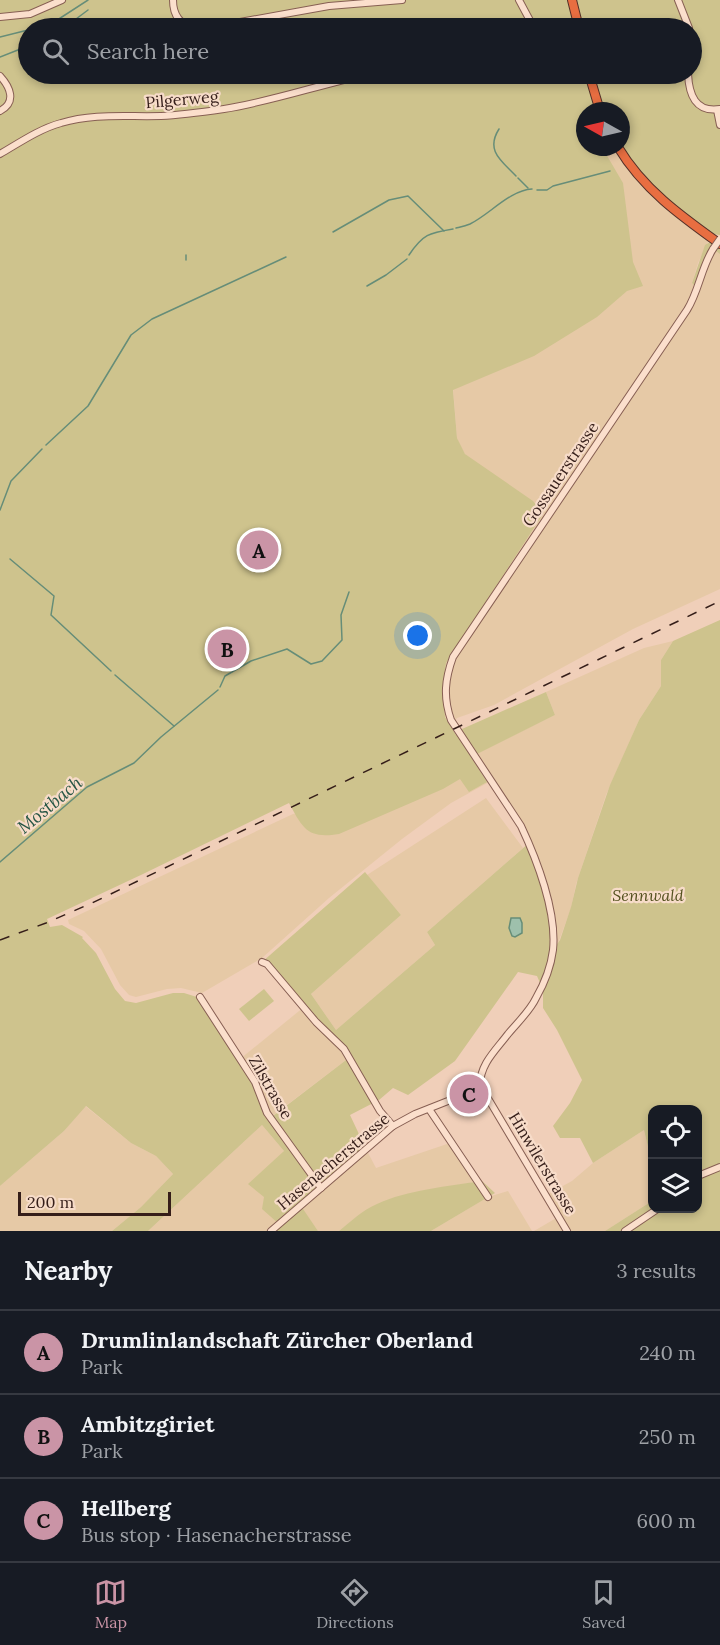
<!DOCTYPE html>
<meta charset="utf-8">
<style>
body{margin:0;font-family:Lora,serif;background:#242831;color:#f1f3f6}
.controls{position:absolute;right:18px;bottom:18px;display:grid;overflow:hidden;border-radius:12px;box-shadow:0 3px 9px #0003}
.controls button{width:54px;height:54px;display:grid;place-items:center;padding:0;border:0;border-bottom:2px solid #363941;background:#171b24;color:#f1f3f6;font:30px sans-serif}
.compass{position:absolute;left:576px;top:102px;width:54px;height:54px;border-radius:50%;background:#171b24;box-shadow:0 3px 9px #0003;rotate:278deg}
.scale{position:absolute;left:18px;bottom:15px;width:153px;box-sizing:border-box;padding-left:6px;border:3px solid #351e19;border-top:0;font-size:16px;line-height:21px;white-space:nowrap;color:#351e19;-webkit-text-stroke:4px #f7dcc9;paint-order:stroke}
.you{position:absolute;left:418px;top:636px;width:21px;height:21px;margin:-15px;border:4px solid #fff;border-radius:50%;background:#1a73e8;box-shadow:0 0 0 9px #1a73e833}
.badge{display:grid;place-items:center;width:39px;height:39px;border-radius:50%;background:#ca94a6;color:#111;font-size:20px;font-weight:700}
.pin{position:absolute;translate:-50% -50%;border:3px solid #fff;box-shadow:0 2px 6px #0006}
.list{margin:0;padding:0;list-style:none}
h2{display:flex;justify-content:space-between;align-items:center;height:78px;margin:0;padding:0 24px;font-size:26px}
h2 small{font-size:20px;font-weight:400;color:#9ea1a6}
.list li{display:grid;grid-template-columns:39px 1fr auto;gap:18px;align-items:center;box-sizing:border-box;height:84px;padding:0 24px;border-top:2px solid #363941}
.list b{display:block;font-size:22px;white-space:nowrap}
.list p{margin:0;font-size:20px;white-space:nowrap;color:#9ea1a6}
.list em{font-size:20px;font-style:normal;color:#9ea1a6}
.icon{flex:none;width:33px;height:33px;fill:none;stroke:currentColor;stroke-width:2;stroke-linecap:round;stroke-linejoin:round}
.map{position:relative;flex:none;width:720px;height:1231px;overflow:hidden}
.search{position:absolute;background:#171b24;box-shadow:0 3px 9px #0003;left:18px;right:18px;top:18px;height:66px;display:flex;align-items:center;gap:15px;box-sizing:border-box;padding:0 21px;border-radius:33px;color:#9ea1a6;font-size:22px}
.sheet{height:330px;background:#171b24}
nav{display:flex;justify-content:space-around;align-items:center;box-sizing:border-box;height:84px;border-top:2px solid #363941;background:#171b24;font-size:16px;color:#9ea1a6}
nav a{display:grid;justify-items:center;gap:3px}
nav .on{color:#ca94a6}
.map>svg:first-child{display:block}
.farmland{fill:#e6c9a6}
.green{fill:#cec38d;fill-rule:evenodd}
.water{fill:#9ec0ac;stroke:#668d78;stroke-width:1.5}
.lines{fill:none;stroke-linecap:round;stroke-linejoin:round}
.stream{stroke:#668d78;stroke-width:1.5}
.minor-casing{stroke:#875f53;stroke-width:8}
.highway-casing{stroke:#543028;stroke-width:10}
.minor{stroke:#fbdfcc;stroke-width:6}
.highway{stroke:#e86e41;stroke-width:8}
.rail{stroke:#351e19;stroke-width:1.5;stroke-dasharray:10 10;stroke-linecap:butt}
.minor-bridge-casing{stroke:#875f53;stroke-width:8;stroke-linecap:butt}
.minor-bridge{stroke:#fbdfcc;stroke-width:6}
.labels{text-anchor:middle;stroke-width:4.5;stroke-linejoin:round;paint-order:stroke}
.street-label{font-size:16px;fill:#351e19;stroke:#f7dcc9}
.park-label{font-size:16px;font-style:italic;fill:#53501e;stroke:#f7dcc9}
.water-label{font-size:18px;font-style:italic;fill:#275645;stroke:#f7dcc9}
</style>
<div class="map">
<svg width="720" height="1231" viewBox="0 0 720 1231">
<rect width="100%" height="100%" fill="#f0cfb9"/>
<!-- farmland -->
<g class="farmland">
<path d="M619,148L709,240L698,263L692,283L696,289L713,249L720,254V589L633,629L494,705L457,718L452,724L445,717L443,695L446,663L472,620L493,475L473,462L465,454L460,446L457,438L453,387L602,155Z"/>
<path d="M673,641L661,660V686L639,720L606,795L576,884L571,908L556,949L529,843L473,755L555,715L546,692L644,648Z"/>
<path d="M474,759L489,782L451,803L402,839L329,898L262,958L202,993L181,988L167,989L136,997L129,995L120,985L101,949L84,931L69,924L68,920L293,814L438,781Z"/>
<path d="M486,798L523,848L427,932L435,945L336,1030L311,994L401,915L367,875Z"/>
<path d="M304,1007L350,1057L271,1117L240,1059Z"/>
<path d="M85,1106L131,1143L156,1156L173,1174L141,1207L112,1231H0V1186L64,1131Z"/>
<path d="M262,1125L284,1151L264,1198L279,1224L271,1231H148Z"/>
<path d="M644,1130L652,1164V1201L605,1231H534L558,1217L548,1194L572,1181L593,1163Z"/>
<path d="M450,1143L482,1181L421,1191L355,1218L339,1231H318L300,1206L366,1149L376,1168Z"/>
<path d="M508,1191L532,1231H431L488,1197Z"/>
</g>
<!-- green -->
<g class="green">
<path d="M0,0H720V235C683,230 643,175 619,149L606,154L623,183L633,262L643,286L627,291L597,317L534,356L453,390L457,438L465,454L533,501L543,514L446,663L443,695L445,717L449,723L452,724L450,725L456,735L462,729L546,692L555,715L471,757L487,782L469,792L460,779L443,789L339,834C308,839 303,829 289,803L143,874L47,919L50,927L62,925L83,937L82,938L96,953L115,989L125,1001L136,1003L173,993H184L200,998L253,1083L269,1119L350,1057L262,962L365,872L401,915L311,994L336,1030L435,945L427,932L529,843L546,894L553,950L560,940L571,907L578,878L610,785L639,720L661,686V660L673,641L720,620V1231H605L652,1201V1208H698V1110H652V1164L644,1130L593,1163L580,1138H560L553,1126L570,1103L582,1080L557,1030L543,1008V990L537,976L518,972L455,1061L408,1095L393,1088L379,1100L350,1115L366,1149L301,1206L318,1231H271L279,1224L262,1209L264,1197L248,1184L284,1151L262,1125L148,1231H112L141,1207L173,1174L156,1156L131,1143L86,1106L64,1131L0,1186ZM28,28H692V74H28ZM585,111H621V147H585Z"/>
<path d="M720,236V254L713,249L697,289L692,283L705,245Z"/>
<path d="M264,989L274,1001L249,1021L239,1009Z"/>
<path d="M482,1181L495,1193L431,1231H339C351,1221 363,1210 377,1204C407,1190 449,1186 482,1181Z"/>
</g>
<!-- water -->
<path class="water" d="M511,918H520L522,923V933L515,937L512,936L509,928Z"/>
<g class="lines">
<!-- stream -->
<g class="stream">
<path d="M38,28L48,26L88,0"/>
<path d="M64,28L88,10"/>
<path d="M0,37L28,30"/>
<path d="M0,57L28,46"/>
<path d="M499,129C485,151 502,161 516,176"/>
<path d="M518,178L528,188"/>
<path d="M537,190H547L553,186L610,171"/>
<path d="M456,228C460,227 465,226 470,224C489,215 510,190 532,189"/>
<path d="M333,232L389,200L408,196L444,231"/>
<path d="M186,255V260"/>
<path d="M409,255C423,234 429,233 453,229"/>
<path d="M367,286L386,275L407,259"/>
<path d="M46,445L88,406L131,335L152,319L286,257"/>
<path d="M0,510L11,481L42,449"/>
<path d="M10,559L54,596L51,615L111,671"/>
<path d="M115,675L174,726"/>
<path d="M220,687L225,676L251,661L287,649L311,664L322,661L342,640L341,615L349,592"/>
<path d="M0,862L87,787L134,763L161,737L218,690"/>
</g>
<!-- minor casing -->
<g class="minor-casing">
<g id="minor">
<path d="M173,0C173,15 180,25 195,28"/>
<path d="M519,0L534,28"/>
<path d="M678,0L689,28"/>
<path d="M0,17L30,14L62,0"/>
<path d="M207,28L329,6L402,0"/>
<path d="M688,74C689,94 695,113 720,109"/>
<path d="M0,76C10,87 17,102 0,111"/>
<path d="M717,110L720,125"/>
<path d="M0,154C19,143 39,129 61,123C93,113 127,117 161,116C182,115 203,112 224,109C274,101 321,84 370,74"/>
<path d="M262,962L267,964L316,1022L344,1049L380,1111L393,1126"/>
<path d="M200,997L255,1082L267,1113L321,1188"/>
<path d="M429,1109L488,1197"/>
<path d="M698,1176L720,1167"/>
<path d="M271,1231L393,1126L415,1114L458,1097L480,1085"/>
<path d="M567,1231L480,1085C480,1064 496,1050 508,1034C517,1023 530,1011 536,998C544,984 551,966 553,950C557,912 537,860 521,826L451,720C443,697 445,679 453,657L687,310C699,291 701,268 713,249"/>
<path d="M625,1231L659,1208"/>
</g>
</g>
<!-- highway casing -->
<g class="highway-casing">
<g id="highway">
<path d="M572,0L579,28"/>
<path d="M589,74L600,111"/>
<path d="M618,147C643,189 681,216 720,244"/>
</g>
</g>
<!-- minor -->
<use href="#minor" class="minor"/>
<!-- highway -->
<use href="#highway" class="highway"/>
<!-- rail -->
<path class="rail" d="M0,940L46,923L92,903L720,601"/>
<!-- minor-bridge casing -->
<g class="minor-bridge-casing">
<path id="minor-bridge" d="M713,249L720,239"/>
</g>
<!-- minor-bridge -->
<use href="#minor-bridge" class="minor-bridge"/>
</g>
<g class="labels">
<!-- street labels -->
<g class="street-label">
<text transform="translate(182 99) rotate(-5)" y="6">Pilgerweg</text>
<text transform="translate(560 474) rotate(-56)" y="6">Gossauerstrasse</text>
<text transform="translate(271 1087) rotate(60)" y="6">Zilstrasse</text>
<text transform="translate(333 1161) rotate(-40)" y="6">Hasenacherstrasse</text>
<text transform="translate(543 1163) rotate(59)" y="6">Hinwilerstrasse</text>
</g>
<!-- park labels -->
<g class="park-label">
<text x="648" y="901">Sennwald</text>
</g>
<!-- water labels -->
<g class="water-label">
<text transform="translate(50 805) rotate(-40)" y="6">Mostbach</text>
</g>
</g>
</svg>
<div class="controls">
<button><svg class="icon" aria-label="locate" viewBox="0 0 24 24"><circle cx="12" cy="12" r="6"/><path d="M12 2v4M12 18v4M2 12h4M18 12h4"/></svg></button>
<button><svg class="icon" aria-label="layers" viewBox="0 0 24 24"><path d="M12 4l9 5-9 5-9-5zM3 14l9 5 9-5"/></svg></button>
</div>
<svg class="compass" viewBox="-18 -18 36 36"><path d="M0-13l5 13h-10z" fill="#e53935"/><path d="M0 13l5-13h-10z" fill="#9ea1a6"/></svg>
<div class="scale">200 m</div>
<div class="you"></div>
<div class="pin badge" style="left:259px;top:550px">A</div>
<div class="pin badge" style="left:227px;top:649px">B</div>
<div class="pin badge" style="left:469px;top:1094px">C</div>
<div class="search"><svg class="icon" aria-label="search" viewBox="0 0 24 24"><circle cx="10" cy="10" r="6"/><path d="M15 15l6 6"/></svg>Search here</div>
</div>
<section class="sheet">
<h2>Nearby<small>3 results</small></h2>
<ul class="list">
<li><span class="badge">A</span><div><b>Drumlinlandschaft Zürcher Oberland</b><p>Park</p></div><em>240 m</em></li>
<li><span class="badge">B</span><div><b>Ambitzgiriet</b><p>Park</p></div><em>250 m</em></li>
<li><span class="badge">C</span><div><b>Hellberg</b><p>Bus stop · Hasenacherstrasse</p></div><em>600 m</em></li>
</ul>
</section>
<nav>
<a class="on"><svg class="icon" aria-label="map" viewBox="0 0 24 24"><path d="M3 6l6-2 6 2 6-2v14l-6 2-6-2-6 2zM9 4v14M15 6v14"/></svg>Map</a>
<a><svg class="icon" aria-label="directions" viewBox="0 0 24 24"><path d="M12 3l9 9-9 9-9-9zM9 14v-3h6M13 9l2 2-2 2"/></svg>Directions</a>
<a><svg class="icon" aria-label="saved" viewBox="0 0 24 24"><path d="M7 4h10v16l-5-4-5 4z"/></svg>Saved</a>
</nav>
